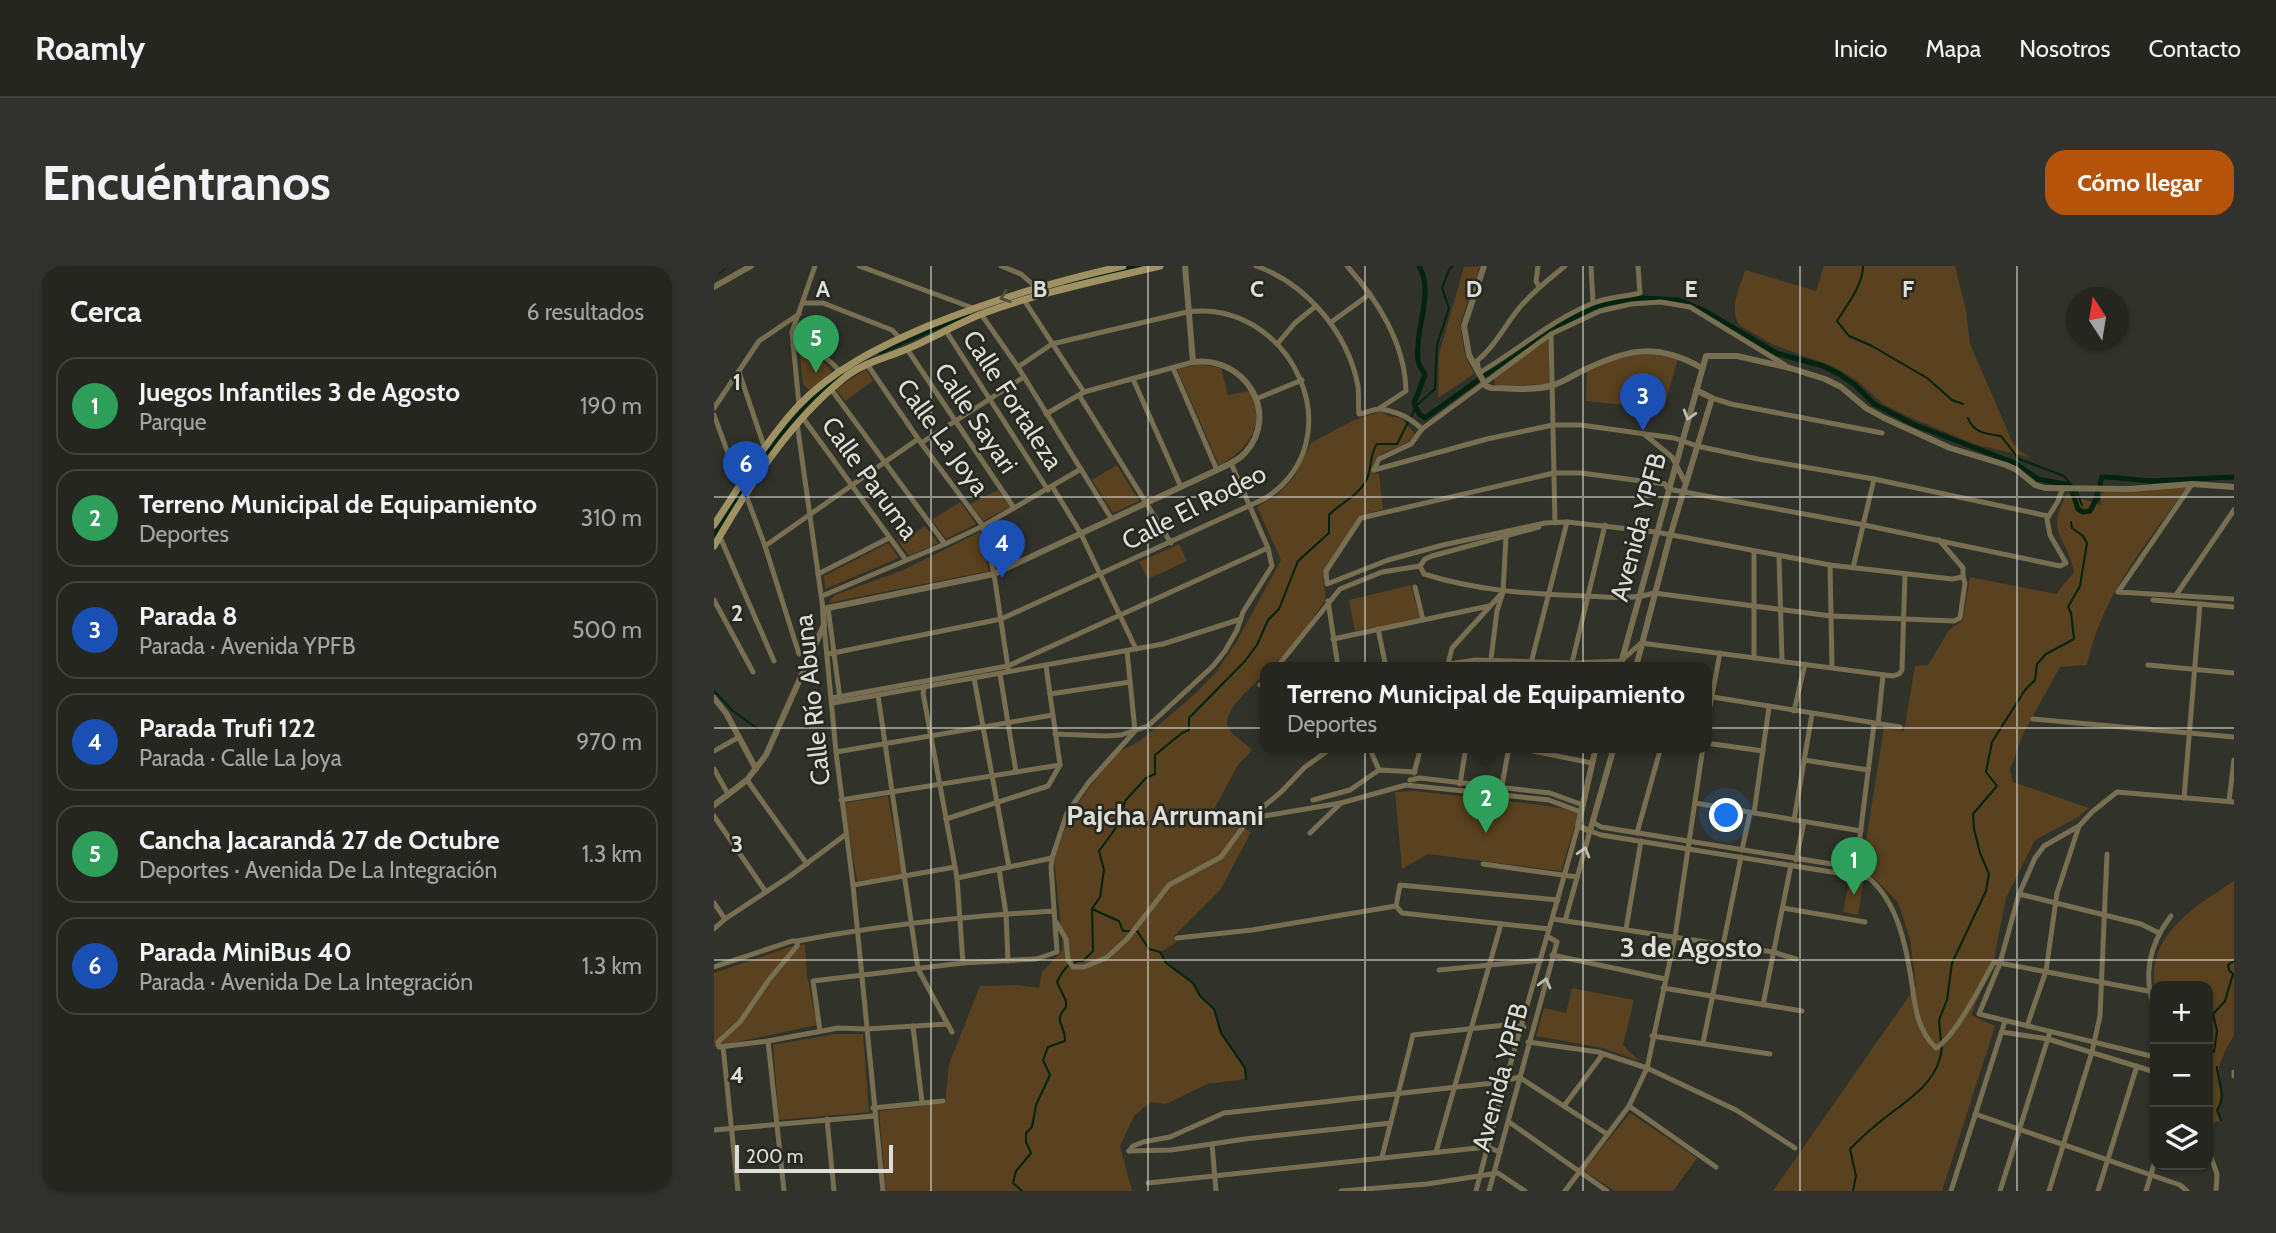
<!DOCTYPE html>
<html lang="es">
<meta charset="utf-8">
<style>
body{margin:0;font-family:Cabin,sans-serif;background:#31322d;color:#f1f3f6}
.controls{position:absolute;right:21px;bottom:21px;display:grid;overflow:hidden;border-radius:14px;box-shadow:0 2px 5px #0004}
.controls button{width:63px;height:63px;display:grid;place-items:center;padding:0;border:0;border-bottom:2px solid #42433e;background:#252620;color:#f1f3f6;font:35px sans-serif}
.compass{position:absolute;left:1352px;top:21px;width:63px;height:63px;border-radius:50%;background:#252620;box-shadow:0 2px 5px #0004;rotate:348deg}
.scale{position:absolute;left:21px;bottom:18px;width:158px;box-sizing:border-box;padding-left:7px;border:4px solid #deded9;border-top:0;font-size:19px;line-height:24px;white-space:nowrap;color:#deded9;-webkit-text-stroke:5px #272820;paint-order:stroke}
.you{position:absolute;left:1013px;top:550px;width:24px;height:24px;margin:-18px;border:5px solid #fff;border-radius:50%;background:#1a73e8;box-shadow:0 0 0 10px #1a73e833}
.badge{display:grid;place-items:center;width:46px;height:46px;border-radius:50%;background:#b45309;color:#fff;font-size:23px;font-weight:700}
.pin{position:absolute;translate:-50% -58px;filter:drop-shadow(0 2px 4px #0008)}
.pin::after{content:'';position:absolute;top:37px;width:24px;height:21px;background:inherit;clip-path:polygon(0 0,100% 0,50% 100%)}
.popup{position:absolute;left:546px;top:396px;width:452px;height:91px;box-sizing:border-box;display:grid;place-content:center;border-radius:14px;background:#252620;filter:drop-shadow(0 2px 5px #0005);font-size:23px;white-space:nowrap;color:#a3a5a5}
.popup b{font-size:26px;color:#f1f3f6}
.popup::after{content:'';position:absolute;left:50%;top:100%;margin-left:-14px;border:14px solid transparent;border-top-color:#252620}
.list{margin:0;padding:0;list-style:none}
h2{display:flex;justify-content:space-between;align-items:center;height:91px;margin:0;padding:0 28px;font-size:30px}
h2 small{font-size:23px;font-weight:400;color:#a3a5a5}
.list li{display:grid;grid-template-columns:46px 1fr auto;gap:21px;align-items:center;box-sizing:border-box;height:98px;margin:0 14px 14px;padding:0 14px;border:2px solid #42433e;border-radius:21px}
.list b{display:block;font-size:26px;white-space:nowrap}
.list p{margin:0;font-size:23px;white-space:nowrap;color:#a3a5a5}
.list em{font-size:23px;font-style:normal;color:#a3a5a5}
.icon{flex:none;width:38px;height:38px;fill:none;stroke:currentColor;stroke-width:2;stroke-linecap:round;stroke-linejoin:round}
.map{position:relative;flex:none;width:1520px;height:925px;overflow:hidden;border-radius:21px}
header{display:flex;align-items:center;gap:42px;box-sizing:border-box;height:98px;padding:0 35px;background:#252620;border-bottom:2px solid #42433e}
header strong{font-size:33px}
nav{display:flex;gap:38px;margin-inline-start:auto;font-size:24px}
.intro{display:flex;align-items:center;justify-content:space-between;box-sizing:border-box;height:168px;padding:0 42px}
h1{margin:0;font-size:49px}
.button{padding:18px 32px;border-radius:21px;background:#b45309;color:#fff;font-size:24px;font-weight:700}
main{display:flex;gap:42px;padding:0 42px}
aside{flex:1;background:#252620;border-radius:21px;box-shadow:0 2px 5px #0004}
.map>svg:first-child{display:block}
.green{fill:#5a411f}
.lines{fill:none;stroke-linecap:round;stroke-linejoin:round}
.stream{stroke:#02230d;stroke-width:2}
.canal{stroke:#02230d;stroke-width:5}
.minor{stroke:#786f53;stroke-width:5}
.tertiary{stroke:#786f53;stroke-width:6}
.secondary{stroke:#a09163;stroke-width:7}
.oneway{stroke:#514d37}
.oneway2{stroke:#bfbdb1}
.grid{fill:none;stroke:#deded9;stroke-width:2;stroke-opacity:0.55}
.labels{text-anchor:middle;stroke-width:5;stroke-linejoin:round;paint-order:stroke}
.street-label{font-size:26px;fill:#deded9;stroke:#272820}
.neighbourhood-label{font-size:28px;font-weight:bold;fill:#deded9;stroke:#272820}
.grid-label{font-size:23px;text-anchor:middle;font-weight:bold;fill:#deded9;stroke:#272820;stroke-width:5;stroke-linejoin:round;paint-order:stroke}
</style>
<header>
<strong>Roamly</strong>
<nav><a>Inicio</a><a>Mapa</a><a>Nosotros</a><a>Contacto</a></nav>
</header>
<div class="intro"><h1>Encuéntranos</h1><a class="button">Cómo llegar</a></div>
<main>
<aside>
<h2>Cerca<small>6 resultados</small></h2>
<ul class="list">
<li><span class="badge" style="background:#2e9e5b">1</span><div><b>Juegos Infantiles 3 de Agosto</b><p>Parque</p></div><em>190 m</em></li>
<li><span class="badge" style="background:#2e9e5b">2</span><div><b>Terreno Municipal de Equipamiento</b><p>Deportes</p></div><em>310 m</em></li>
<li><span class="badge" style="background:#1a4fb4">3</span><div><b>Parada 8</b><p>Parada · Avenida YPFB</p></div><em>500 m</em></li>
<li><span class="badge" style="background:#1a4fb4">4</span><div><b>Parada Trufi 122</b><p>Parada · Calle La Joya</p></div><em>970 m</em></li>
<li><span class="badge" style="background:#2e9e5b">5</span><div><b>Cancha Jacarandá 27 de Octubre</b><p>Deportes · Avenida De La Integración</p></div><em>1.3 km</em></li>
<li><span class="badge" style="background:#1a4fb4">6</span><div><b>Parada MiniBus 40</b><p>Parada · Avenida De La Integración</p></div><em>1.3 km</em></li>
</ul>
</aside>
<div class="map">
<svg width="1520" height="925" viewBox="0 0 1520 925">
<rect width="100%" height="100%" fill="#31322a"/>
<!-- green -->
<g class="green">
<path d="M766,0L746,59L751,89L760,108L724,132L725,88L750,1Z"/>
<path d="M1110,0H1241L1252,44L1256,78L1298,175L1306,185L1318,192L1260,178L1195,151L1169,138L1141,113L1118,100L1060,79L1026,60C1014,44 1026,21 1031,4L1102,25Z"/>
<path d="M832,74H835V118L784,120L781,118L780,112Z"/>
<path d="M931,87L964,92L950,143L872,135L873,105L910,90Z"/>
<path d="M91,88L111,97L118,106L96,125L89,118L86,91Z"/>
<path d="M484,98L507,102L514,129L535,125C554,156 534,185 505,199L463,103Z"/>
<path d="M152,103L159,115L131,135L122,123Z"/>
<path d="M667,145L674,150L687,152L701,168C685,190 661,177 658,207L665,208L669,243L648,249L612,305L609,314L612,333L582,376L558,401H552L551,408C541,418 507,445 514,461C518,469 531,477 538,484L524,499L498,547L537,566L507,623L459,671L463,676L447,686L452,697L479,717L486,730L500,743L507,767L531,802L532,813L493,818L452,838L437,836L420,850L406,880L418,925H172L165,845L231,837L235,798L266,720L303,719L325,722L328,706L349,684L340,591L359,544L380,515L406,485L426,475L481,428L503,405L522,377L567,294L543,241L563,229L581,210L597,177L640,154Z"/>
<path d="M403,199L425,235L399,247L378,214Z"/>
<path d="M1473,221C1432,279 1388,328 1373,399L1346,401L1309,468L1296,504L1299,516L1375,542L1363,552L1321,574L1292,632L1280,693L1257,749L1281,760L1228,925H1059L1202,720L1196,673L1184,636L1148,600L1170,462L1190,465L1201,400L1214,399L1235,364L1249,354L1256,311L1342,328L1360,306C1353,270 1330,267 1353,228L1387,239V229L1391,225Z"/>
<path d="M284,224L296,241L269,255L256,238Z"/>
<path d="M246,236L262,258L232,273L218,254Z"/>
<path d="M211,260L224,277L195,290L185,277Z"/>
<path d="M266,266L275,305L114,337L121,329L189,304Z"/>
<path d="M174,277L185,292L111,323L110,310Z"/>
<path d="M465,278L473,295L434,313L425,296Z"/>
<path d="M697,319L706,353L641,365L635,334Z"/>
<path d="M701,525L828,539L865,546L847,605L714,588L688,603L681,526Z"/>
<path d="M174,530L188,608L143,615L130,537Z"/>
<path d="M1136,610L1150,612L1144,649L1129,646Z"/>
<path d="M1520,615V770C1513,779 1503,801 1504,812C1504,825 1513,829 1503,844L1507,854L1494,859L1497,811L1494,805V720H1441V726C1431,669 1479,642 1520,615Z"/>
<path d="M91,678L93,709L103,759L0,781V707L79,680Z"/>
<path d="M858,722L920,734L909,779L925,795L889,782L822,770L830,742L852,747Z"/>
<path d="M121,768H149L155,846L65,854L59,779Z"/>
<path d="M916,847L983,892L959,925H901L869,905Z"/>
</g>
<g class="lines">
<!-- stream -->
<g class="stream">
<path d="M1149,0C1149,19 1133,39 1123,55L1135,70L1158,80L1213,112L1238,134L1249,138"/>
<path d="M0,11L14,0"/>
<path d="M1254,152C1259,167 1273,168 1287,170L1305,193L1350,210L1358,220"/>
<path d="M1362,224L1368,239"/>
<path d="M0,425L19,445L44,463"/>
<path d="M378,643L405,655L409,665H423L435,683L446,686L452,697L479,717L486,730L500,743L507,767L531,802L532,813"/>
<path d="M1227,775L1225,754L1233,734L1238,697L1272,625L1275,608L1266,587L1260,563L1259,548L1283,520L1272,506L1278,476L1311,424L1321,414L1323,398L1332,388L1360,373L1357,347L1354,341L1366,320L1373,277L1369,270L1358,262L1357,256"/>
<path d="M1500,786L1503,765L1499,748L1511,735L1519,708L1515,704L1514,699L1520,695"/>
<path d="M1503,801C1504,816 1513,830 1503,844L1507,854"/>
<path d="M308,925L299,917L302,905L317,887L312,876V867L318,861L322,839L336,809L329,794L334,781L351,775C352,758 338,757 352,741V735L343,716C349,704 354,695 369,695L379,685L378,643L386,631L390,604L385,585L399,566L407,552L411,535L432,512L441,508V489L468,467L475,464V452L531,395L543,379L554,354L565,343L584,295L615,267V249C626,237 643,231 652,215C658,204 655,189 663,178H683L703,139L721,123L723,79L735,42L728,22L735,4L739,0"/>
<path d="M1139,925L1142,910L1136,883C1144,875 1152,867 1161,860C1187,837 1225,820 1228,781"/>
</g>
<!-- canal -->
<g class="canal">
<path d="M705,0C721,27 700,64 704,94C704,99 709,104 711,109L700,137L705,148L711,152L827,69L878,42L894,37L927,32L965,34L991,45L1062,87L1109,100L1125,108L1141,119L1160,138L1201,159L1301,197L1324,213L1356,219L1364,243L1369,246L1376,245L1383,232V225"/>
<path d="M353,17L424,0"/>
<path d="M166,86L253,48"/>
<path d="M1386,218L1388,211H1394L1437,215L1520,211"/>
<path d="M0,270L63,172L113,119L127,108"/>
</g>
<!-- minor -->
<g class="minor">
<path d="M145,0L259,42"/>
<path d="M287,0L307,8L325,24"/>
<path d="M542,0C593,18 634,67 644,120C645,129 644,139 645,148C652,147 661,142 667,143C684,146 695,151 708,163"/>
<path d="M633,0C664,34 691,78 692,125L666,142"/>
<path d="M824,0L822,15L825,21"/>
<path d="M851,0C834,14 816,28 802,46C789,63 780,81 763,95L765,107C803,85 836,55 877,38C893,31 910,31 926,27L924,0"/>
<path d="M877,0L879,37"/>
<path d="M310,34L370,126"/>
<path d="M90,37H109L178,64L186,72"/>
<path d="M267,48L304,101L397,252"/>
<path d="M616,57L656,28"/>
<path d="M232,65L334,224"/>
<path d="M837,68L841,257"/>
<path d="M564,77L581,57L602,40"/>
<path d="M79,79C97,86 114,89 125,105"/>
<path d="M193,83L300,242"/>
<path d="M153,98L207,177L269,260L280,308L294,402"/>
<path d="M459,102L503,204"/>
<path d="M25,106L51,183"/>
<path d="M419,113L467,221"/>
<path d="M117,123L231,278"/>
<path d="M365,129L457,277"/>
<path d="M998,132L1017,138L1168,167"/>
<path d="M542,133L588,114"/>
<path d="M85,139L78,66L101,0"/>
<path d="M0,142L45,75L85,48"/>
<path d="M332,148L370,126L479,96"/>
<path d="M0,149L26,220"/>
<path d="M89,152L192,294"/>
<path d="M83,157L109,343"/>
<path d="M930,168L958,191L972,218"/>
<path d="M207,177L310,111"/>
<path d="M660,204L773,173L839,159H867L960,172L983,180L1044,193L1160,213L1334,250"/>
<path d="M660,204L665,193L697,178L708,163L837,68L886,45L917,38L947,36L976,41L1071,99"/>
<path d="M1478,218L1404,326L1520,333"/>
<path d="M338,220L366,266L422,383"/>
<path d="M32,229L51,280L85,388"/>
<path d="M825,261L718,290L711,293L706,300L710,308C763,325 816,328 871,330C894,331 918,334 940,327L1117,350L1240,355L1246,352L1251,317L1249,311"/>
<path d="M6,271L60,395"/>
<path d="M1225,274L1249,302V311L1238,313L1116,299L942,266L853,256L831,257L729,279L674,294L613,318L612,305L647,252L840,207H867L951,218L954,223L1150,259L1346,300L1352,297L1336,269L1333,253L1344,235L1349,222"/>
<path d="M51,280L204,173"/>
<path d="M1065,291L1068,395"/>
<path d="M1116,299L1118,401"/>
<path d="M1139,302L1160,213"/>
<path d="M104,308L175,272"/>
<path d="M701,321L709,354"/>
<path d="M789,326L738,382L734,398L762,394L858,397L907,395L927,377L1179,410L1185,408L1188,404L1191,308"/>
<path d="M1462,329L1520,244"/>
<path d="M108,330L231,278L269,260L367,203"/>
<path d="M0,334L39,406"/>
<path d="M1439,334L1520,341"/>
<path d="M614,335L624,401"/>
<path d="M114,342L126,433"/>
<path d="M110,359L122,486L139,619L169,925"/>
<path d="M664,363L672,401"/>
<path d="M619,373L775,340"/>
<path d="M114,388L287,353L550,233C643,175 578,32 473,46L338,78L304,101"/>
<path d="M1040,392V286"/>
<path d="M1434,399L1520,407"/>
<path d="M332,400L346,499"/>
<path d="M563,401L626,323L668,306L706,300"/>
<path d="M776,401L783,345L789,326L792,271"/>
<path d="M816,401L853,256"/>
<path d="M857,401L891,259"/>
<path d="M286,408L302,506"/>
<path d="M260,412L295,601"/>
<path d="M546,419L552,414"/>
<path d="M211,420L209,427L243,612L249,697"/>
<path d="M336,428L416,416"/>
<path d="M164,429L204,703L238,766"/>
<path d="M992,430L1186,461"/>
<path d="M118,432L294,400L554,282"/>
<path d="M119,437L449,378L527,353"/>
<path d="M1080,445L1091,398"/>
<path d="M1319,453L1520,471"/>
<path d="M1164,458L1169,409"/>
<path d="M992,461L1006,387"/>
<path d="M341,468L392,470L407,469L434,460L499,400L511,385L523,364L529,346L558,300L554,282L517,197"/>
<path d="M992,477L1049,485"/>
<path d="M655,481L665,504"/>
<path d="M799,481L878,497"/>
<path d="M0,485L25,471"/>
<path d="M122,486L339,449"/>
<path d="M1090,494L1154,504"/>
<path d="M0,503L14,528"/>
<path d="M700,507L707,481"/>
<path d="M33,514L93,598"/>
<path d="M696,514L706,512L836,527L869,539"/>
<path d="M746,518L752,481"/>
<path d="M787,525L795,481"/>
<path d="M1470,532L1486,338"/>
<path d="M127,534L346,499"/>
<path d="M599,534L636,524L665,504L701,506"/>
<path d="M1515,535L1520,494"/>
<path d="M981,537L1147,565"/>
<path d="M1040,547L1055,441"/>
<path d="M0,550L52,626"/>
<path d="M538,552L627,537L692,519L835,534L867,546"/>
<path d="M232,553L334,520L346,499"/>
<path d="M1080,554L1098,448"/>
<path d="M879,556L887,561L1143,602"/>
<path d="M1365,560L1330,580L1321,592L1305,628L1286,697L1265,748L1441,791"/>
<path d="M596,567L627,537"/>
<path d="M923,567L947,481"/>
<path d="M1028,584L1036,547"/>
<path d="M1082,594L1090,556"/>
<path d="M769,598L863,611"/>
<path d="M1142,602L1160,458"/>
<path d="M285,603L292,648L294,695"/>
<path d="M243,612L338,592"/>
<path d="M139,619L241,601"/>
<path d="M1305,628L1427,658L1445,667"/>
<path d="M0,637L11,653"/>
<path d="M682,640L686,619L844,634"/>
<path d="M1069,642L1151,656"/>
<path d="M839,653L1059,686L1082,693"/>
<path d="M851,655L876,565L887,569L1155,612C1183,637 1191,675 1197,712C1201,738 1202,763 1222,782C1242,770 1268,717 1280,696L1434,725"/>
<path d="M342,656L352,673L354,694L359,701H370L392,692L413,673L455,619L507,591L535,553L567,526L591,501L619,481"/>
<path d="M0,663L11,653L76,610L131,569"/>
<path d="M912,663L927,575"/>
<path d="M463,672L538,664L682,640L688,647L835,663"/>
<path d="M84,675C168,659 254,650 340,645"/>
<path d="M838,689L951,713"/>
<path d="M0,701L78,675H84L83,680L54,715L26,756L4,776L5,781L54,775L124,762L153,763L233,758"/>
<path d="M725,704L827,694"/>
<path d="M949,722L1088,745"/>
<path d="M1049,739L1077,599"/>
<path d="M1441,743C1428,709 1435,679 1457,650"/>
<path d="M199,760L208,836"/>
<path d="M1313,760L1332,705L1343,627L1365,560L1378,546L1403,526L1520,536"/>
<path d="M106,765L99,715L249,697L322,693L343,686L337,601L338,592L353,547L375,516L421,465L413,385"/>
<path d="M1288,766L1334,773L1441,806"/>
<path d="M938,770L1056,788"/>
<path d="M54,775L70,925"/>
<path d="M814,776L884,786L933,802L1022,844L1081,882"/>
<path d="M989,777L1027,591"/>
<path d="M9,781L24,925"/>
<path d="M1520,806V810"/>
<path d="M850,840L889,788"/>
<path d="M915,840L1002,901"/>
<path d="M159,842L229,835"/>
<path d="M1261,848L1466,919L1473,925"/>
<path d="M113,853L120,925"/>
<path d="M795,856L893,925"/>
<path d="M0,864L160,850"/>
<path d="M498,878L502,925"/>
<path d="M1494,883L1503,908L1502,925"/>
<path d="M415,885L419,880L429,876L456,871L510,847L788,816L805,811L893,868"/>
<path d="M415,885L457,884L531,873L677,857"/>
<path d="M722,886L787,658"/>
<path d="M668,891L699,769L791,759L810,761"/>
<path d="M434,917L773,881L786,886"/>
<path d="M627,925L713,918L784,907L811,925"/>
<path d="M762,925C793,802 831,682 864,560"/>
<path d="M775,925L843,676L833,670"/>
<path d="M851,925L915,840L933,802L961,671L989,481"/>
<path d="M1237,925L1291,755"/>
<path d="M1286,925L1336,766"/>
<path d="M1335,925L1378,786L1386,750L1393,588"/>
<path d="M1384,925L1423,800"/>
<path d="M1432,925L1441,895"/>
</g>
<!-- tertiary -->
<g class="tertiary">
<path d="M770,0L750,60L755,89L772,120L777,122C796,122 818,125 836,120C848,117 859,109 870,104C915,82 944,77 988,102"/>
<path d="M0,21L37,0"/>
<path d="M906,401L992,90H1023L1076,102L1111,113L1127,121L1152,142L1170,152L1236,182L1292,199L1303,204L1321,219L1331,222L1416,223L1478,218L1520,221"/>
<path d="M922,401L956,270L998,132L982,124"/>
<path d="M0,432L12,447L42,503"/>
<path d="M882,481L864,560L876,565L900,481"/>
<path d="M0,539L33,514L52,489L110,359L109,343L280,308L503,204C513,199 524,195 531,187C567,147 530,89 479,96L471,0"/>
</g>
<!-- secondary -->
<g class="secondary">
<path d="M0,259C26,220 51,176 83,141C119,103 167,80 214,60C281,33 339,16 409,0"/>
<path d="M0,280C35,220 75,156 130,112C148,97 172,92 193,83C219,72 244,57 270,47C327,26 387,14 446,0"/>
</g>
</g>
<!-- one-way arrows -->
<defs><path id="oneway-chevron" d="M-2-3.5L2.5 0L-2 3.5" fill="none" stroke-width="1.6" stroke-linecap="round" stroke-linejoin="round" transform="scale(1.75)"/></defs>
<use class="oneway" href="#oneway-chevron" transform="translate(291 31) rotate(161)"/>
<g class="oneway2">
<use href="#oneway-chevron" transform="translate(975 149) rotate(106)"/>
<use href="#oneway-chevron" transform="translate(870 586) rotate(-74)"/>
<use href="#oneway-chevron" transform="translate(831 717) rotate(-75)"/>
</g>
<!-- grid -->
<path class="grid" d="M217,0V925M434,0V925M651,0V925M869,0V925M1086,0V925M1303,0V925M0,231H1520M0,462H1520M0,694H1520"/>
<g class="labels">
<!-- street labels -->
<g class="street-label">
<text transform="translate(299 134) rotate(57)" y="9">Calle Fortaleza</text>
<text transform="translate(262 152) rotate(56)" y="9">Calle Sayari</text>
<text transform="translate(229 171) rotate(54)" y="9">Calle La Joya</text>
<text transform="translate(156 212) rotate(54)" y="9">Calle Paruma</text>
<text transform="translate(480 241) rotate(-27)" y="9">Calle El Rodeo</text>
<text transform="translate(924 261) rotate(-75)" y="9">Avenida YPFB</text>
<text transform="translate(98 434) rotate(-96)" y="9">Calle Río Abuna</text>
<text transform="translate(786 811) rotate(-75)" y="9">Avenida YPFB</text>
</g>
<!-- neighbourhood labels -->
<g class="neighbourhood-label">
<text x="451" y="559">Pajcha Arrumani</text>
<text x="977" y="691">3 de Agosto</text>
</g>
</g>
<g class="grid-label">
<text x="109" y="31">A</text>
<text x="326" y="31">B</text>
<text x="543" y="31">C</text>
<text x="760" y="31">D</text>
<text x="977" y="31">E</text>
<text x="1194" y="31">F</text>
<text x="23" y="124">1</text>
<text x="23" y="355">2</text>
<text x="23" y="586">3</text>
<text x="23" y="817">4</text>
</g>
</svg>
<div class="controls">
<button>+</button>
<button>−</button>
<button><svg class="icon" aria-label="layers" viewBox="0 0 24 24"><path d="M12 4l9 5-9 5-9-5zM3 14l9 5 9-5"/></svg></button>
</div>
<svg class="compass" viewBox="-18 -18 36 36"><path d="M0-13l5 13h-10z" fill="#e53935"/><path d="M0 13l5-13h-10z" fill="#a3a5a5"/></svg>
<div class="scale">200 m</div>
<div class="you"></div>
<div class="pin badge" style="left:1140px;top:629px;background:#2e9e5b">1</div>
<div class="pin badge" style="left:772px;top:567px;background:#2e9e5b">2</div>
<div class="popup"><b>Terreno Municipal de Equipamiento</b>Deportes</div>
<div class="pin badge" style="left:929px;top:165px;background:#1a4fb4">3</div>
<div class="pin badge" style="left:288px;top:312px;background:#1a4fb4">4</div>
<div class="pin badge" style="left:102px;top:107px;background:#2e9e5b">5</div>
<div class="pin badge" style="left:32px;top:233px;background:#1a4fb4">6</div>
</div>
</main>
